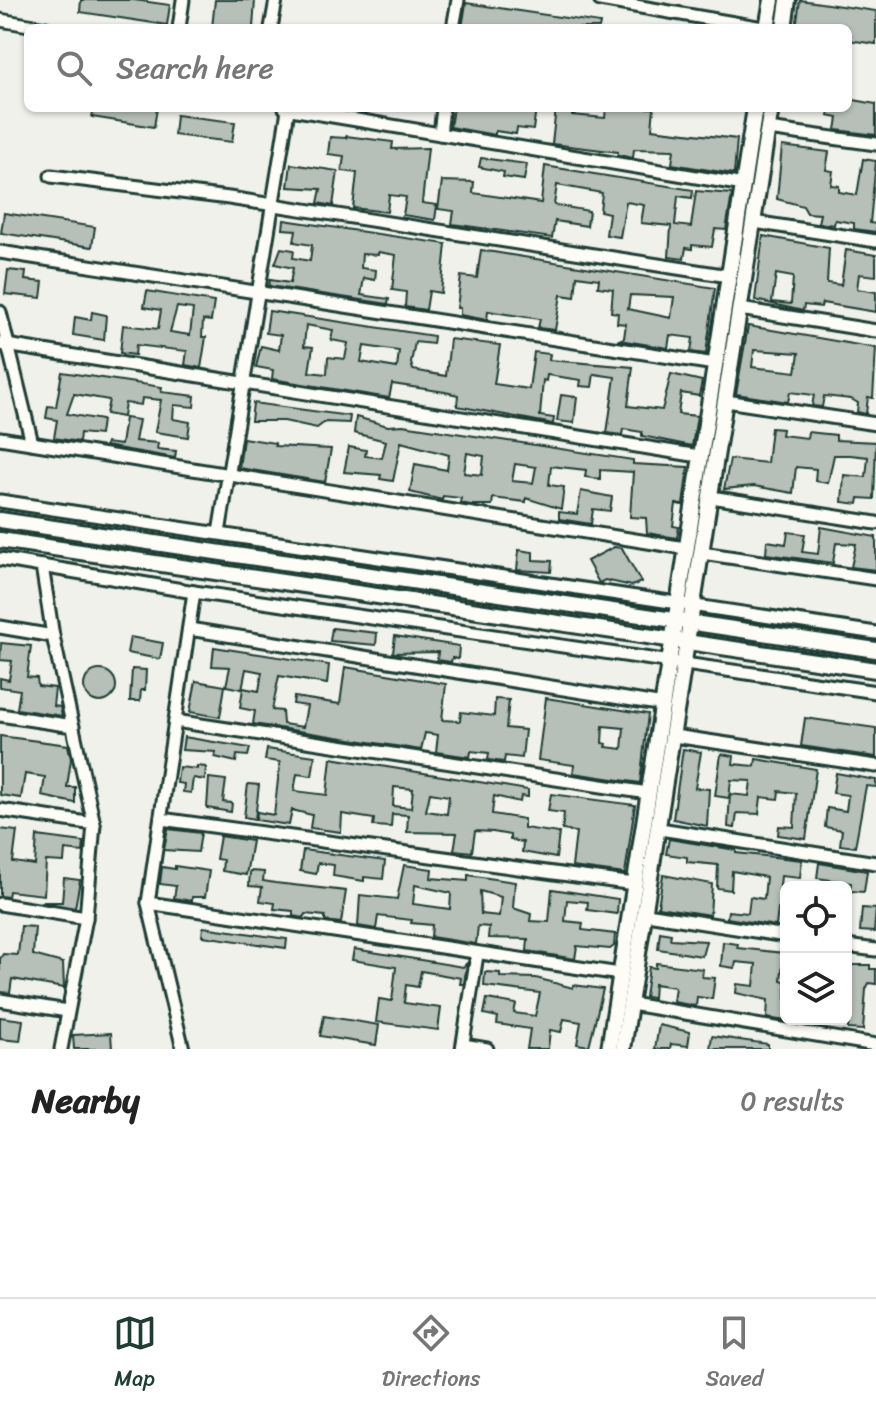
<!DOCTYPE html>
<style>
body{margin:0;font-family:Sriracha,sans-serif;background:#f2f2f2;color:#222}
.controls{position:absolute;right:24px;bottom:24px;display:grid;overflow:hidden;border-radius:12px;box-shadow:0 2px 6px #0004}
.controls button{width:72px;height:72px;display:grid;place-items:center;padding:0;border:0;border-bottom:2px solid #e0e0e0;background:#fff;color:#222;font:40px sans-serif}
.list{margin:0;padding:0;list-style:none}
h2{display:flex;justify-content:space-between;align-items:center;height:104px;margin:0;padding:0 32px;font-size:34px}
h2 small{font-size:26px;font-weight:400;color:#767676}
.icon{flex:none;width:44px;height:44px;fill:none;stroke:currentColor;stroke-width:2;stroke-linecap:round;stroke-linejoin:round}
.map{position:relative;flex:none;width:876px;height:1049px;overflow:hidden}
.search{position:absolute;background:#fff;box-shadow:0 2px 6px #0004;left:24px;right:24px;top:24px;height:88px;display:flex;align-items:center;gap:20px;box-sizing:border-box;padding:0 28px;border-radius:12px;color:#767676;font-size:30px}
.sheet{height:248px;background:#fff}
nav{display:flex;justify-content:space-around;align-items:center;box-sizing:border-box;height:112px;border-top:2px solid #e0e0e0;background:#fff;font-size:22px;color:#767676}
nav a{display:grid;justify-items:center;gap:4px}
nav .on{color:#1f3d34}
.map>svg:first-child{display:block}
.building{fill:#b6bfb8;stroke:#1f3d34;stroke-width:2;fill-rule:evenodd}
.lines{fill:none;stroke-linecap:round;stroke-linejoin:round}
.street-casing{stroke:#1f3d34;stroke-width:17}
.secondary-casing{stroke:#1f3d34;stroke-width:20}
.street{stroke:#fdfcf7;stroke-width:11}
.secondary{stroke:#fdfcf7;stroke-width:14}
</style>
<div class="map">
<svg width="876" height="1049" viewBox="0 0 876 1049">
<rect width="100%" height="100%" fill="#f0f1eb"/>
<filter id="ink" filterUnits="userSpaceOnUse"><feTurbulence type="fractalNoise" baseFrequency=".0125" numOctaves="2"/><feDisplacementMap in="SourceGraphic" scale="16" xChannelSelector="R" yChannelSelector="G"/><feConvolveMatrix kernelMatrix="1 2 1 2 8 2 1 2 1" color-interpolation-filters="sRGB"/></filter>
<g filter="url(#ink)">
<!-- building -->
<g class="building">
<path d="M81,0H134L170,5L167,25L80,12Z"/>
<path d="M215,0H255L253,28H212Z"/>
<path d="M800,0L876,11V44L848,40V28L811,24L810,28H796Z"/>
<path d="M466,3L600,23L599,28H462Z"/>
<path d="M854,100L876,104V135L836,130L838,118L828,116L830,108H848V101Z"/>
<path d="M94,108H157L154,127L92,117Z"/>
<path d="M453,108H536L533,130L517,128L516,134L495,131V135L450,127Z"/>
<path d="M556,108H572V115L605,118L606,108H654L652,129L737,139L734,174L672,164L674,150L634,149L633,158L618,155V152L552,144Z"/>
<path d="M176,115L235,122L232,142L174,135Z"/>
<path d="M346,136L393,142L392,149L428,148L422,203L437,205L435,220L403,215L406,197L389,195L387,212L353,208L357,173L342,171L344,156L328,154L330,137L346,138Z"/>
<path d="M782,146L829,152L826,170L833,171L831,185L839,186V192L857,195L863,159L876,161L870,223L876,224V232L854,229V223L835,220L834,225L818,223L820,214L807,213L803,206L777,199Z"/>
<path d="M481,158L527,164L524,180L503,177L504,172L479,167Z"/>
<path d="M291,164L338,171L333,206L318,203L321,189L288,187Z"/>
<path d="M545,166L693,190L692,198L678,196L675,225L691,227L696,191L732,194L726,230L715,229L712,247L692,245V249L686,248L684,259L669,257L671,226L641,223L644,205L626,202L620,237L606,235L609,213L600,211L602,193L557,185L554,205L589,211L587,226L555,221L552,238L452,224L454,211L438,209L442,181L474,182L473,193L541,203Z"/>
<path d="M4,213L95,227L92,247L1,233Z"/>
<path d="M284,220L446,244L441,293L429,291L426,310L405,307L406,292L392,290L396,255L378,252V255L362,254L361,268L376,270L375,280L364,278L361,295L389,299L388,304L269,286L270,280L290,283L293,268L275,264L281,248L294,250L293,258L310,261L312,245L294,242L296,230L283,229Z"/>
<path d="M763,236L829,248L827,283L841,285L846,250L876,255V276L859,274L857,289L876,292V312L822,303L821,307L804,305L803,311L755,300ZM776,274L793,277L791,304L772,302Z"/>
<path d="M481,250L715,288L706,354L691,352L693,338L670,335L668,348L619,340L624,338L626,324L617,323L618,313L611,312L613,289L598,287L599,279L577,276L575,297L561,295L555,330L538,328L540,319L506,314L488,311L487,320L460,315V308H457L461,276L477,278ZM630,295L674,297L671,318L628,309Z"/>
<path d="M8,270L26,272L25,280L43,282L41,298L5,294Z"/>
<path d="M147,291L214,302L211,321L203,320L202,337H206L201,368L185,365L187,351L136,345L135,355L120,353L123,325L158,329L161,310L144,307ZM177,307L193,309L190,335L170,332Z"/>
<path d="M269,311L434,336L433,344L415,342L411,363L413,370L429,373L446,376L450,339L500,345L494,384L529,389L534,352L550,354L549,360L633,367L628,406L662,410L671,374L702,381L699,396L681,393L678,414L697,416L692,446L642,436V432L623,429L622,435L607,433L615,377L594,374L592,387L580,386L581,380L547,375L546,381L543,380L540,416L554,418L553,424L457,406L458,395L445,392L392,384L389,398L272,379L273,370L256,367L261,346L279,350L281,335L266,333ZM306,325L333,330L331,340L348,343L345,359L328,357L327,374L309,372L313,347L304,346ZM364,346L399,351L397,368L361,362Z"/>
<path d="M92,312L106,315L104,340L73,335L75,317L91,320Z"/>
<path d="M748,326L876,348L873,398L868,397L866,414L857,412L858,403L851,399L824,396L822,407L812,406L814,395L790,392L788,402L736,394ZM754,350L799,353L796,372L752,367Z"/>
<path d="M62,372L162,387L161,392L195,396L194,407L174,405L173,419L190,422L188,437L155,432L161,400L142,398L141,405L125,403L123,417L106,414L109,400L74,394L67,414L102,420L100,435L80,433L79,442L54,438L57,420L46,418L48,406L56,407Z"/>
<path d="M561,395L577,397L574,423L557,421Z"/>
<path d="M253,403L350,416L349,423L325,422L317,428L284,421H251Z"/>
<path d="M356,417L388,426L403,425L633,460V464L688,467L683,505L676,504L673,526L679,527L677,538L647,533L646,518L630,517L633,472L600,470V479L585,477L586,470L551,466L549,485L564,487L561,509L526,498V502L493,498L492,505H471L460,503L461,498L443,496L442,500L410,492L415,464L447,470L449,455L401,442L393,481L380,479L381,475L344,472L349,447L366,450L365,456L382,458L386,441L354,433ZM467,453L484,456L482,475L464,473ZM515,464L536,467L533,483L512,481Z"/>
<path d="M125,418L139,420L135,441L158,443L157,449L176,451L175,458L105,446L106,443L121,445Z"/>
<path d="M771,428L782,429L781,435L807,438L808,432L836,435V440L876,442L874,499L859,498L858,504L842,502L844,475L866,477L868,457L850,455H834L828,483L815,481L816,469L796,467L793,493L754,486L724,489L730,459L767,463Z"/>
<path d="M243,438L275,443V446L331,449L325,482L239,468Z"/>
<path d="M581,491L612,497L610,511L593,509L591,524L559,519V512L577,514Z"/>
<path d="M821,527L876,537V570L851,567L856,544L836,543L833,563L766,554L767,541L786,544L788,532L805,534L802,552L818,554Z"/>
<path d="M614,547L622,548L641,582L632,586L605,580L599,583L587,561Z"/>
<path d="M519,550L533,552V560L552,561L551,572L517,570Z"/>
<path d="M332,628L377,633L376,645L330,641Z"/>
<path d="M395,636L459,646L458,659L452,658L451,662L437,660L438,652L393,653Z"/>
<path d="M130,637L163,643L160,659L127,653Z"/>
<path d="M1,643L31,646L27,677L37,678L38,686L55,688L53,706L60,707L62,716L17,709L20,690L0,687V678L9,680L12,661L0,660Z"/>
<path d="M214,647L329,665L327,684L279,676L272,710L282,711L283,724L303,727L307,706L293,704L294,697L340,704L345,667L446,684L442,720L460,721L461,712L494,716L495,699L509,700L506,728L525,730L522,758L505,756L504,762L488,760L489,753L471,751L470,757L436,752L438,735L425,733L421,750L253,724L255,711L240,708L243,688L259,691L262,672L246,669L242,689L226,686L230,667L212,666Z"/>
<path d="M132,669L146,670L145,690H141L140,701H130Z"/>
<circle cx="100" cy="686" r="16"/>
<path d="M196,681L225,686L220,717L190,712Z"/>
<path d="M546,698L648,714L640,783L573,773L574,765L538,760ZM603,726L624,728L622,749L606,747L607,744L602,743Z"/>
<path d="M805,718L876,728V757L801,746Z"/>
<path d="M0,736L68,745L71,759L67,787H75V803L42,796L45,777L25,774L21,798L0,795Z"/>
<path d="M184,737L250,748L248,756L237,755L236,762L215,757L216,752L182,750Z"/>
<path d="M267,749L315,756L312,776L297,774L294,791L327,795L331,758L528,790V797L521,796L520,802L494,796L492,814L524,819V828L559,833L556,858L522,852L523,842L510,840V835L493,832L475,831L472,852L454,850L457,833L407,832L408,815L392,814L391,827L373,826L374,819L342,814L341,832L310,828L312,815L292,810L289,825L256,820L257,812L274,815L280,762L265,760ZM394,787L413,789L411,808L393,806ZM430,793L449,796L447,814L426,811Z"/>
<path d="M683,749L701,752L695,788L709,789L707,826L673,819Z"/>
<path d="M721,754L734,756L733,764L755,766L756,759L816,769L806,839L778,835L779,826L794,827L796,793L779,791L778,799L761,797L759,814L737,813L735,828L728,827L730,794L749,796L751,781L731,780L729,798L715,796Z"/>
<path d="M197,766L206,767L205,780L193,778L191,793L183,792L184,784L177,783L179,767L197,769Z"/>
<path d="M836,773L876,780V787L866,786L855,847L840,845L842,830L825,827L827,808L846,811L848,795L833,793Z"/>
<path d="M209,778L226,780L223,802L232,803L231,812L207,808Z"/>
<path d="M248,784L259,785L255,819L244,817Z"/>
<path d="M551,794L635,805L625,874L572,867L576,832L562,830L564,813L548,811Z"/>
<path d="M0,829L17,831L13,862L35,865L37,836L84,842L83,852L65,850L64,862L46,861L44,895L9,891L8,897L0,896Z"/>
<path d="M168,829L201,833L198,852L164,850Z"/>
<path d="M220,836L252,841L246,875L222,871L223,860L216,859Z"/>
<path d="M669,839L736,850V853L802,860L800,878L781,876L779,895H786V910L778,909L776,926L727,918L728,911L748,913L750,897L764,899L766,877L732,871L731,890L717,888L718,865L687,862V857L666,854Z"/>
<path d="M303,850L385,861L383,879L364,877V881L333,876L334,865L318,863L316,874L300,871Z"/>
<path d="M819,863L867,871L864,892L850,891L851,883L817,878Z"/>
<path d="M404,865L432,869L431,878L468,881V875L515,882L513,908L531,914L530,921L549,922L552,889L618,899L617,914L587,910L588,902L567,900L565,921L583,923L582,930L615,934L614,946L610,949L577,946L575,959L527,951L528,939L488,938L489,927L478,926L476,944L431,937L432,925L411,923L412,920L378,916L376,929L358,926L360,895L397,899ZM415,885L451,893L450,909L413,904ZM480,891L501,897L499,916L481,914Z"/>
<path d="M175,866L209,871L205,897H192V901L174,898L176,886L160,884L162,867L175,869Z"/>
<path d="M250,871L264,872L263,881L275,883L346,891L341,923L325,921V916L305,914L304,918L293,916V911L274,909L275,903L260,901L262,887L249,886Z"/>
<path d="M663,875L712,884L710,915L658,907Z"/>
<path d="M64,878L80,880L75,908L43,902H62Z"/>
<path d="M862,908L876,909L874,932L860,931Z"/>
<path d="M21,926L35,927L33,955L63,963L64,988L12,979L10,993L0,992V959L3,954L18,955Z"/>
<path d="M203,927L287,939L286,948L202,936Z"/>
<path d="M660,932L671,934L670,939L706,941L702,956L658,949Z"/>
<path d="M723,942L738,944L737,948L784,953L781,980L785,981L786,990V1021L767,1018L768,1000L736,993L737,984L754,986L756,964L736,962L735,968L721,966Z"/>
<path d="M354,949L463,967L467,963L464,984H460L461,978L421,971L418,987L406,985L404,1003L441,1008L438,1030L376,1022L379,999L392,1001L396,967L352,960Z"/>
<path d="M656,963L703,969L702,977L715,978L712,999L697,997L696,1006L673,1002L675,987L654,984L653,998L645,997L649,967L656,968Z"/>
<path d="M846,965H870V969H876V984L869,983L866,989L863,1030L848,1029L851,988L846,987Z"/>
<path d="M485,972L500,973V977L536,978L573,988V985L603,989L589,1046L577,1044L581,1022L564,1019L561,1032L550,1030L548,1049H527L530,1029L497,1024L498,1017L484,1014L487,999L516,1004L514,1013L535,1016L540,993L484,986Z"/>
<path d="M324,1016L379,1025L376,1045L320,1036Z"/>
<path d="M0,1017L23,1020L20,1041L0,1039Z"/>
<path d="M659,1025L690,1032L688,1046L671,1044L670,1049H655Z"/>
<path d="M111,1033L112,1049H74L73,1035Z"/>
<path d="M712,1036L768,1044V1049H710Z"/>
</g>
<g class="lines">
<!-- street casing -->
<g class="street-casing">
<g id="street">
<path d="M600,0L763,28"/>
<path d="M0,20L46,28"/>
<path d="M179,28L183,0"/>
<path d="M271,28L276,0"/>
<path d="M453,28L458,0"/>
<path d="M285,108L744,185"/>
<path d="M768,129L876,144"/>
<path d="M440,134L443,108"/>
<path d="M51,176L229,198L729,276"/>
<path d="M754,222L876,241"/>
<path d="M0,252L715,364"/>
<path d="M740,309L876,331"/>
<path d="M0,312L32,443"/>
<path d="M0,344L699,456"/>
<path d="M726,401L876,424"/>
<path d="M0,438L685,548"/>
<path d="M711,497L876,523"/>
<path d="M0,501L876,633"/>
<path d="M219,533L288,110"/>
<path d="M702,553L876,579"/>
<path d="M0,559L194,592L876,692"/>
<path d="M42,566L53,636L94,824L86,918L61,1049"/>
<path d="M0,627L53,636"/>
<path d="M189,629L664,705"/>
<path d="M0,715L73,726"/>
<path d="M175,721L648,793"/>
<path d="M674,736L876,766"/>
<path d="M0,810L94,824"/>
<path d="M161,819L634,884"/>
<path d="M660,829L876,863"/>
<path d="M148,903L620,974"/>
<path d="M0,904L86,918"/>
<path d="M647,914L786,936"/>
<path d="M846,946L876,950"/>
<path d="M0,1000L67,1011"/>
<path d="M631,1004L876,1045"/>
<path d="M463,1045L487,1049"/>
<path d="M183,1049L148,903L194,592"/>
<path d="M462,1049L477,955"/>
</g>
</g>
<!-- secondary casing -->
<g class="secondary-casing">
<g id="secondary">
<path d="M767,28L772,0"/>
<path d="M784,28L788,0"/>
<path d="M0,520L876,650"/>
<path d="M0,540L876,670"/>
<path d="M609,1049L755,108"/>
<path d="M623,1049L771,108"/>
</g>
</g>
<!-- street -->
<use href="#street" class="street"/>
<!-- secondary -->
<use href="#secondary" class="secondary"/>
</g>
</g>
</svg>
<div class="controls">
<button><svg class="icon" aria-label="locate" viewBox="0 0 24 24"><circle cx="12" cy="12" r="6"/><path d="M12 2v4M12 18v4M2 12h4M18 12h4"/></svg></button>
<button><svg class="icon" aria-label="layers" viewBox="0 0 24 24"><path d="M12 4l9 5-9 5-9-5zM3 14l9 5 9-5"/></svg></button>
</div>
<div class="search"><svg class="icon" aria-label="search" viewBox="0 0 24 24"><circle cx="10" cy="10" r="6"/><path d="M15 15l6 6"/></svg>Search here</div>
</div>
<section class="sheet">
<h2>Nearby<small>0 results</small></h2>
<ul class="list">
</ul>
</section>
<nav>
<a class="on"><svg class="icon" aria-label="map" viewBox="0 0 24 24"><path d="M3 6l6-2 6 2 6-2v14l-6 2-6-2-6 2zM9 4v14M15 6v14"/></svg>Map</a>
<a><svg class="icon" aria-label="directions" viewBox="0 0 24 24"><path d="M12 3l9 9-9 9-9-9zM9 14v-3h6M13 9l2 2-2 2"/></svg>Directions</a>
<a><svg class="icon" aria-label="saved" viewBox="0 0 24 24"><path d="M7 4h10v16l-5-4-5 4z"/></svg>Saved</a>
</nav>
